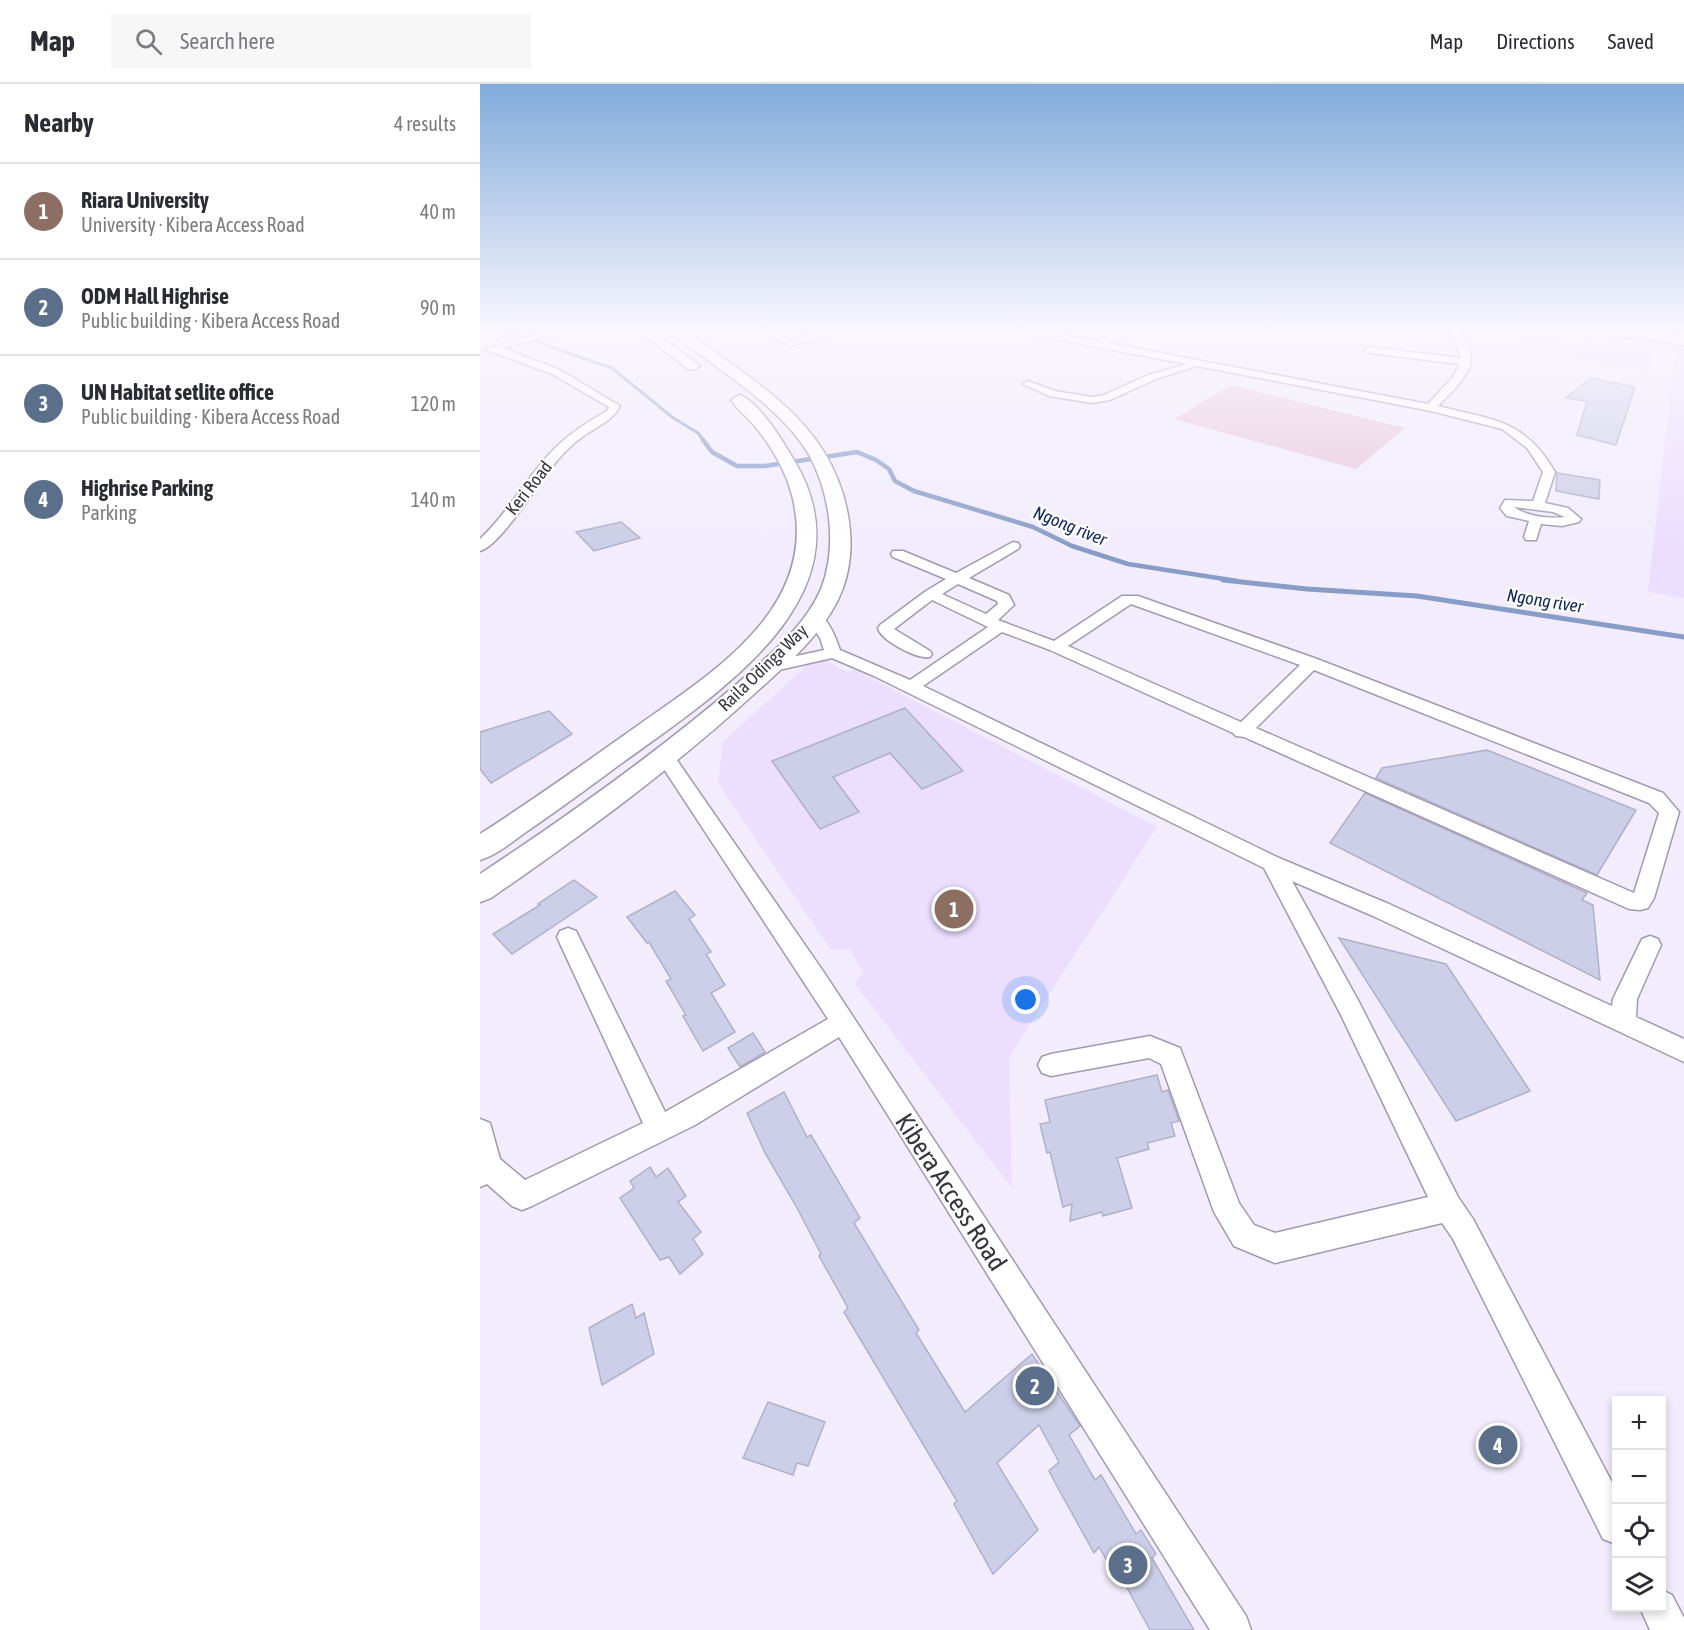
<!DOCTYPE html>
<meta charset="utf-8">
<style>
body{margin:0;font-family:"Asap Condensed",sans-serif;background:#f7f7f7;color:#2b2b33}
.controls{position:absolute;right:18px;bottom:18px;display:grid;overflow:hidden;border-radius:0px;box-shadow:0 3px 9px #0003}
.controls button{width:54px;height:54px;display:grid;place-items:center;padding:0;border:0;border-bottom:2px solid #e1e1e2;background:#fff;color:#2b2b33;font:30px sans-serif}
.you{position:absolute;left:546px;top:916px;width:21px;height:21px;margin:-15px;border:4px solid #fff;border-radius:50%;background:#1a73e8;box-shadow:0 0 0 9px #1a73e833}
.badge{display:grid;place-items:center;width:39px;height:39px;border-radius:50%;background:#387f87;color:#fff;font-size:20px;font-weight:700}
.pin{position:absolute;translate:-50% -50%;border:3px solid #fff;box-shadow:0 2px 6px #0006}
.list{margin:0;padding:0;list-style:none}
h2{display:flex;justify-content:space-between;align-items:center;height:78px;margin:0;padding:0 24px;font-size:26px}
h2 small{font-size:20px;font-weight:400;color:#7c7c81}
.list li{display:grid;grid-template-columns:39px 1fr auto;gap:18px;align-items:center;box-sizing:border-box;height:96px;padding:0 24px;border-top:2px solid #e1e1e2}
.list b{display:block;font-size:22px;white-space:nowrap}
.list p{margin:0;font-size:20px;white-space:nowrap;color:#7c7c81}
.list em{font-size:20px;font-style:normal;color:#7c7c81}
.icon{flex:none;width:33px;height:33px;fill:none;stroke:currentColor;stroke-width:2;stroke-linecap:round;stroke-linejoin:round}
.map{position:relative;flex:none;width:1204px;height:1546px;overflow:hidden}
header{display:flex;align-items:center;gap:36px;box-sizing:border-box;height:84px;padding:0 30px;background:#fff;border-bottom:2px solid #e1e1e2}
header strong{font-size:28px}
nav{display:flex;gap:33px;margin-inline-start:auto;font-size:21px}
.search{width:420px;height:54px;background:#f7f7f7;display:flex;align-items:center;gap:15px;box-sizing:border-box;padding:0 21px;border-radius:0px;color:#7c7c81;font-size:22px}
main{display:flex}
aside{flex:1;background:#fff}
.map>svg:first-child{display:block}
.built{fill:#ebdeff}
.green{fill:#e8c7d9}
.lines{fill:none;stroke-linecap:round;stroke-linejoin:round}
.stream-far2{stroke:#879dc8;stroke-width:3}
.stream-far1{stroke:#879dc8;stroke-width:4.5}
.stream{stroke:#879dc8;stroke-width:5}
.building{fill:#cdcee8;stroke:#afb0c9;stroke-width:1.5}
.minor-casing{stroke:#a299b1;stroke-width:3}
.secondary-casing{stroke:#a299b1;stroke-width:3}
.minor{fill:#fff;fill-rule:evenodd}
.secondary{fill:#fff;fill-rule:evenodd}
.labels{text-anchor:middle;stroke-width:4.5;stroke-linejoin:round;paint-order:stroke}
.far-street-label{font-size:18px;fill:#37333d;stroke:#fff}
.far-water-label{font-size:18px;font-style:italic;fill:#152b60;stroke:#fff}
.near-street-label{font-size:26px;fill:#37333d;stroke:#fff}
</style>
<header>
<strong>Map</strong>
<div class="search"><svg class="icon" aria-label="search" viewBox="0 0 24 24"><circle cx="10" cy="10" r="6"/><path d="M15 15l6 6"/></svg>Search here</div>
<nav><a>Map</a><a>Directions</a><a>Saved</a></nav>
</header>
<main>
<aside>
<h2>Nearby<small>4 results</small></h2>
<ul class="list">
<li><span class="badge" style="background:#8d6e63">1</span><div><b>Riara University</b><p>University · Kibera Access Road</p></div><em>40 m</em></li>
<li><span class="badge" style="background:#5c6f8a">2</span><div><b>ODM Hall Highrise</b><p>Public building · Kibera Access Road</p></div><em>90 m</em></li>
<li><span class="badge" style="background:#5c6f8a">3</span><div><b>UN Habitat setlite office</b><p>Public building · Kibera Access Road</p></div><em>120 m</em></li>
<li><span class="badge" style="background:#5c6f8a">4</span><div><b>Highrise Parking</b><p>Parking</p></div><em>140 m</em></li>
</ul>
</aside>
<div class="map">
<svg width="1204" height="1546" viewBox="0 0 1204 1546">
<rect width="100%" height="100%" fill="#f2ecfc"/>
<!-- built -->
<g class="built">
<path d="M1044,253L1102,263L1105,258L1174,270L1166,287L1093,275L1096,270L1038,261Z"/>
<path d="M1196,263L1204,264V514L1168,508Z"/>
<path d="M334,575L347,577L367,588L375,586L677,743L529,973L532,1104L375,900L383,887L369,865L351,866L238,699L243,658Z"/>
</g>
<!-- green -->
<path class="green" d="M751,301L925,344L876,385L694,335Z"/>
<g class="lines">
<!-- stream-far2 -->
<path class="stream-far2" d="M21,246L132,284L192,333L218,349L224,357"/>
<!-- stream-far1 -->
<path class="stream-far1" d="M223,356L232,368L257,382H285L377,368L396,376L409,385L415,397L434,407L553,443L592,462L648,480L757,497"/>
<!-- stream -->
<path class="stream" d="M743,496L827,505L937,512L1204,553"/>
</g>
<!-- building -->
<g class="building">
<path d="M1111,294L1155,303L1136,361L1097,351L1107,317L1086,314Z"/>
<path d="M1077,389L1120,396L1119,415L1076,407Z"/>
<path d="M141,438L160,454L114,467L96,448Z"/>
<path d="M425,624L483,687L442,705L410,669L353,693L379,728L340,745L292,677Z"/>
<path d="M69,627L92,650L11,699L0,685V648Z"/>
<path d="M1007,666L1156,726L1117,791L896,694L902,684Z"/>
<path d="M885,709L1107,809L1102,816L1113,821L1120,896L850,759Z"/>
<path d="M94,796L117,813L32,870L13,850L60,821L58,820Z"/>
<path d="M195,807L215,831L209,835L231,868L226,870L245,901L231,909L255,948L223,967L203,932L206,931L186,897L191,895L169,858L167,859L147,833Z"/>
<path d="M859,854L966,880L1050,1007L976,1037Z"/>
<path d="M273,949L285,968L260,983L248,964Z"/>
<path d="M677,991L682,1008L688,1006L699,1037L691,1039L695,1052L667,1059L669,1065L637,1074L652,1124L623,1132L622,1128L590,1137L592,1120L583,1123L570,1068L567,1069L560,1040L570,1038L565,1016Z"/>
<path d="M304,1008L327,1053L331,1051L380,1134L374,1139L439,1246L436,1249L485,1328L552,1270L600,1342L589,1351L615,1396L621,1391L656,1450L661,1446L676,1470L672,1474L714,1546H670L645,1500L642,1503L619,1463L614,1469L578,1404L569,1387L579,1378L559,1341L517,1379L558,1446L513,1490L474,1420L477,1417L364,1228L368,1224L339,1172L341,1170L316,1122L285,1069L267,1029Z"/>
<path d="M170,1083L176,1093L188,1084L206,1112L198,1118L221,1148L213,1155L223,1170L200,1190L189,1173L180,1176L140,1114L154,1104L150,1097Z"/>
<path d="M152,1220L156,1234L164,1229L174,1270L122,1301L109,1244Z"/>
<path d="M288,1318L345,1338L328,1382L317,1379L313,1391L263,1374Z"/>
</g>
<g class="lines">
<!-- minor casing -->
<g class="minor-casing">
<g id="minor">
<path d="M76,246H92L23,264L80,286L140,322C133,336 118,342 105,351C92,360 81,371 72,383C57,401 20,462 0,467V455C30,427 48,390 77,362C92,348 109,337 127,327L129,323L72,290L4,265Z"/>
<path d="M283,246H294L310,256L345,246H357L340,255L309,262Z"/>
<path d="M557,246H566L567,248L617,257L641,246H652L628,259L948,320L972,294L980,280L889,269L884,266L889,263L981,274L970,246H979C984,254 990,263 991,272C993,290 969,310 958,322C1012,336 1045,335 1075,388L1065,419L1088,424L1101,435L1099,438L1082,442L1061,440L1056,456H1046L1044,453L1049,437L1027,432L1020,424L1025,416L1053,417L1063,388L1047,364L1022,345L951,327L717,282L676,295L630,316L612,319L569,312L543,300L548,297L575,307L612,313L624,311L668,291L707,280L563,253L560,252ZM1034,423L1073,428L1085,433C1071,435 1045,432 1034,423Z"/>
<path d="M533,458L538,459L540,462L538,465L489,494L529,511L534,521L518,536L523,538L574,557L642,512H658L837,575L1183,709L1199,728L1174,814L1168,824L1160,826L1149,825L764,653L756,652L753,649L570,566L522,548L443,602L799,774L909,820L1132,922L1133,915L1162,855L1170,852L1178,855L1181,861L1157,915L1156,933L1204,955V978L893,832L812,797L879,918L978,1113L993,1135L1136,1406V1460L1123,1455L973,1155L962,1139L795,1179L754,1162L734,1128L681,980L669,974L571,992L562,989L558,981L562,973L571,970L670,952L700,964L759,1119L774,1141L795,1149L948,1113L861,931L784,784L394,592L352,574L290,588L282,583L284,579L344,566L340,554L327,534L335,529C348,532 356,554 360,566L430,596L508,543L452,516L414,545L450,567L452,570L450,573C438,576 400,556 398,544L400,541L446,507L466,495L413,473L411,470L413,467H423L476,489ZM478,500L517,517L518,520L506,530L462,510ZM651,520L820,581L761,638L588,562ZM834,586L1169,719L1179,729L1154,809L776,644Z"/>
<path d="M185,667L192,669L345,890L766,1532L771,1546H730L359,953L215,1041L52,1122L42,1126L32,1122L7,1100L0,1103V1035L10,1039L20,1075L45,1096L163,1039L77,853L80,847L88,844L96,847L185,1028L348,935L176,673L178,669Z"/>
<path d="M1182,1506L1192,1511L1204,1534V1546H1170L1160,1524H1182Z"/>
</g>
</g>
<!-- secondary casing -->
<g class="secondary-casing">
<g id="secondary">
<path d="M158,246H172L220,282L213,286L208,285Z"/>
<path d="M191,246H205C253,283 312,316 344,368C368,407 379,460 363,504C347,548 306,581 273,611C191,686 102,751 11,814L0,818V790C89,731 177,669 258,599C288,572 325,543 341,505C358,462 350,408 328,369C305,331 264,303 229,277C217,268 199,258 191,246Z"/>
<path d="M1122,246H1154L1204,253V261L1128,250Z"/>
<path d="M259,311C278,316 304,359 314,376C399,518 222,619 127,690C101,709 74,729 46,748C32,758 17,771 0,776V750C53,716 105,679 157,642C234,588 341,522 312,411C305,385 290,360 273,340C266,332 257,325 251,316Z"/>
</g>
</g>
<!-- minor -->
<use href="#minor" class="minor"/>
<!-- secondary -->
<use href="#secondary" class="secondary"/>
</g>
<!-- sky -->
<linearGradient id="sky" x2="0" y2="1"><stop stop-color="#81abdb"/><stop offset="0.53" stop-color="#f9f6fe"/><stop offset="1" stop-color="#f9f6fe" stop-opacity="0"/></linearGradient>
<rect width="1204" height="462" fill="url(#sky)"/>
<g class="labels">
<!-- far-street labels -->
<g class="far-street-label">
<text transform="translate(49 404) rotate(-52)" y="6">Keri Road</text>
<text transform="translate(283 584) rotate(-44)" y="6">Raila Odinga Way</text>
</g>
<!-- far-water labels -->
<g class="far-water-label">
<text transform="translate(590 442) rotate(22)" y="6">Ngong river</text>
<text transform="translate(1065 517) rotate(9)" y="6">Ngong river</text>
</g>
<!-- near-street labels -->
<g class="near-street-label">
<text transform="translate(471 1108) rotate(57)" y="9">Kibera Access Road</text>
</g>
</g>
</svg>
<div class="controls">
<button>+</button>
<button>−</button>
<button><svg class="icon" aria-label="locate" viewBox="0 0 24 24"><circle cx="12" cy="12" r="6"/><path d="M12 2v4M12 18v4M2 12h4M18 12h4"/></svg></button>
<button><svg class="icon" aria-label="layers" viewBox="0 0 24 24"><path d="M12 4l9 5-9 5-9-5zM3 14l9 5 9-5"/></svg></button>
</div>
<div class="you"></div>
<div class="pin badge" style="left:474px;top:825px;background:#8d6e63">1</div>
<div class="pin badge" style="left:555px;top:1302px;background:#5c6f8a">2</div>
<div class="pin badge" style="left:648px;top:1481px;background:#5c6f8a">3</div>
<div class="pin badge" style="left:1018px;top:1361px;background:#5c6f8a">4</div>
</div>
</main>
